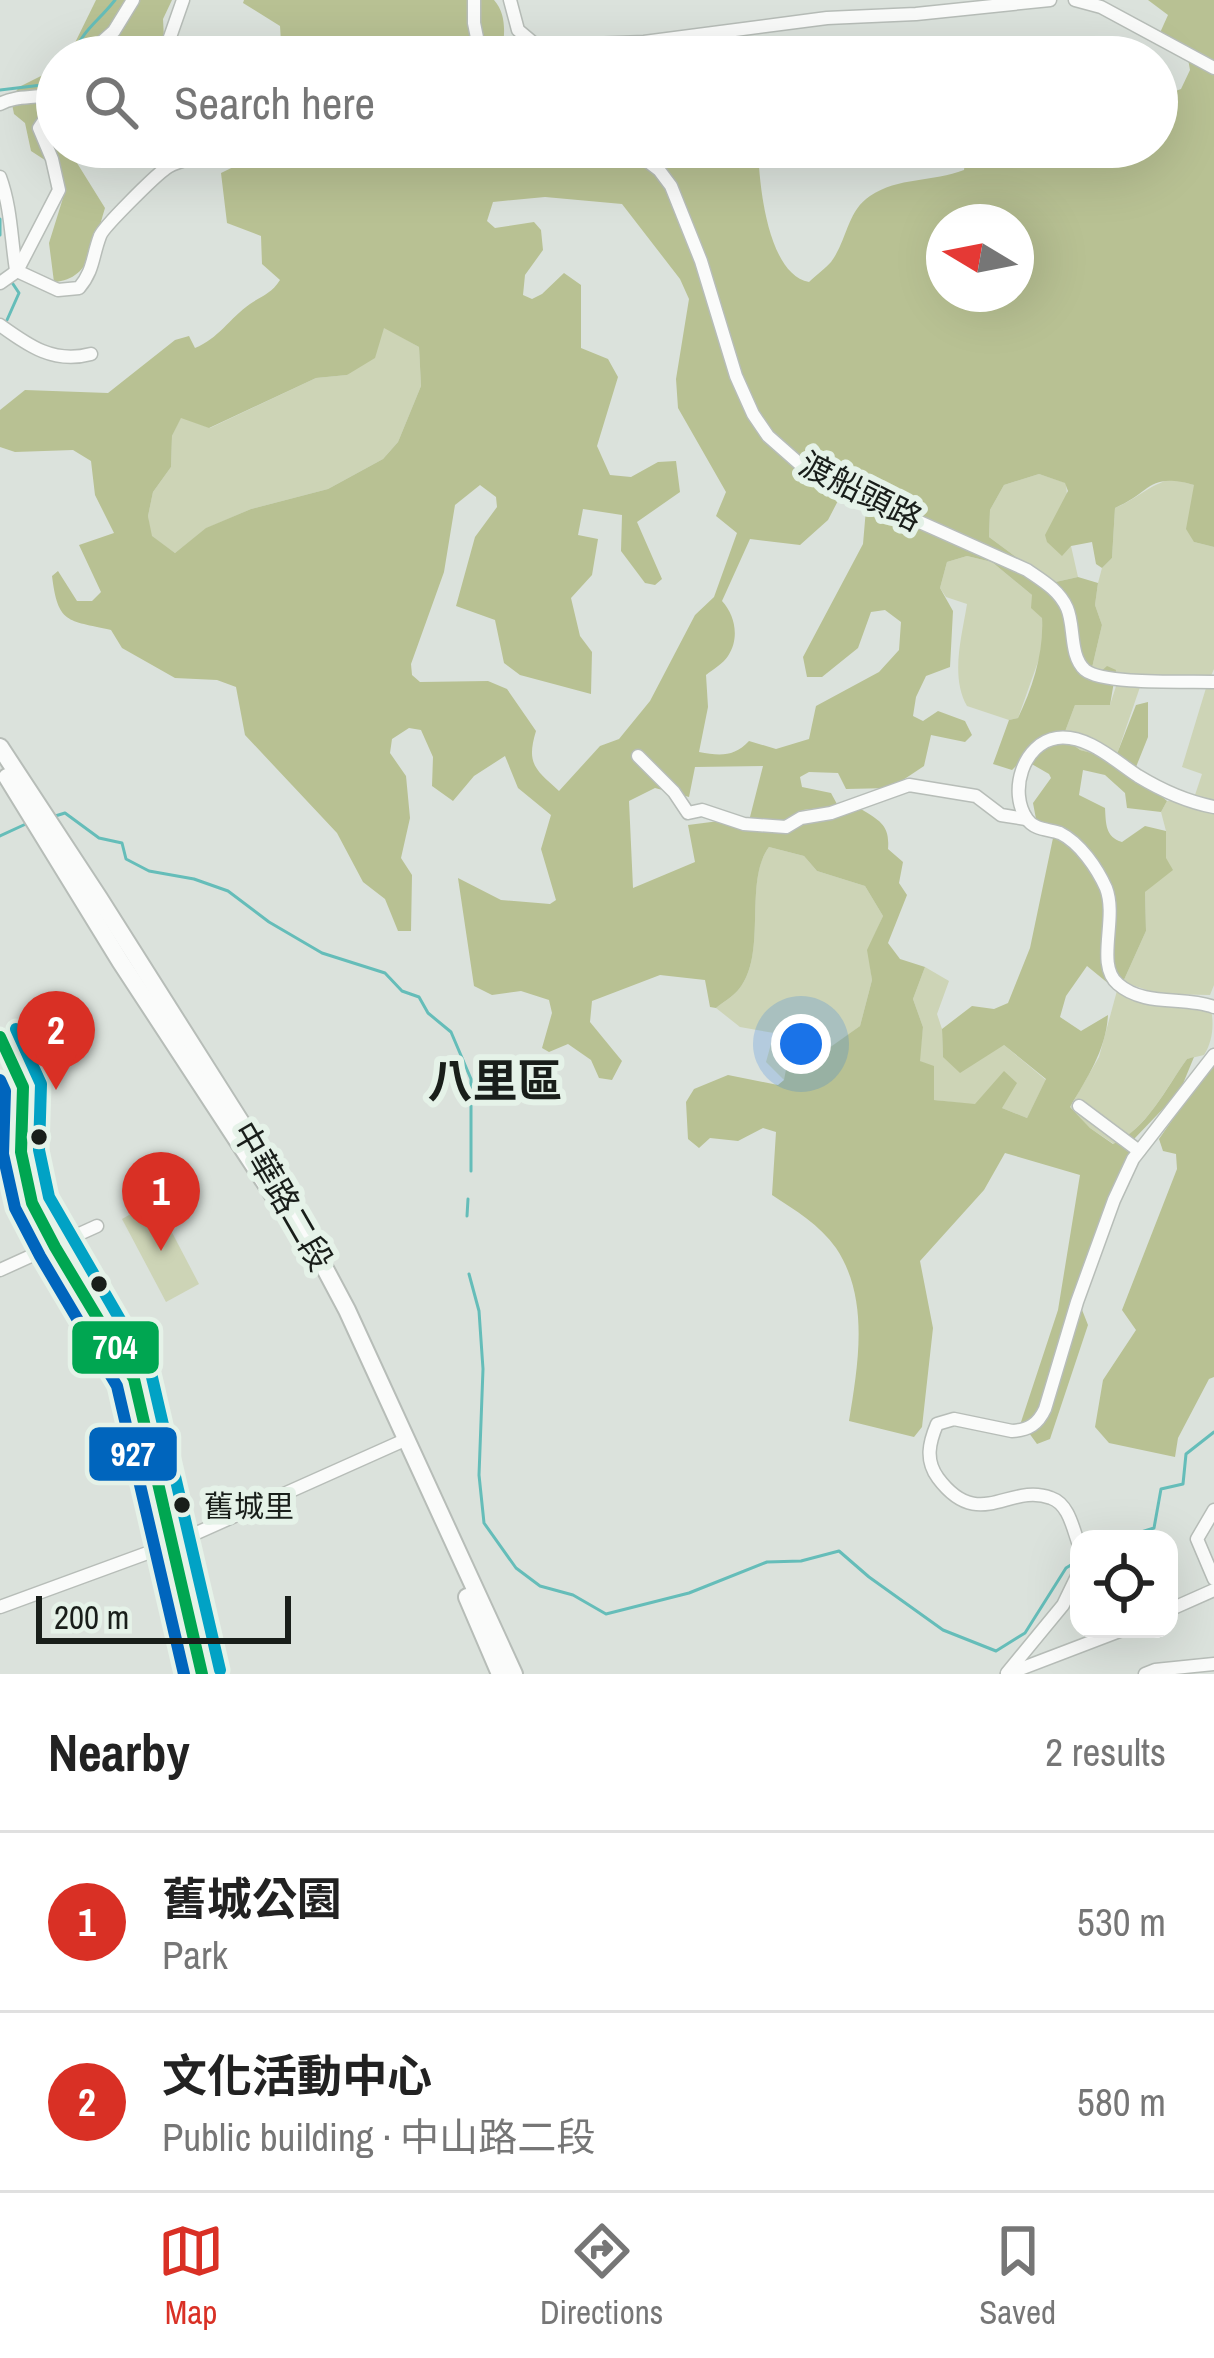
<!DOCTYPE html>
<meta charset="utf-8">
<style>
body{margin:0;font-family:"Archivo Narrow","Noto Sans TC",sans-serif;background:#f2f2f2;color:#222}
.controls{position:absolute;right:36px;bottom:36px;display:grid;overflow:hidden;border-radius:24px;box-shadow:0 12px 48px #0002}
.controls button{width:108px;height:108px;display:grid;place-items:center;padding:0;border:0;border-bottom:3px solid #e0e0e0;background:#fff;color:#222;font:60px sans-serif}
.compass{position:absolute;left:926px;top:204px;width:108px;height:108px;border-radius:50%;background:#fff;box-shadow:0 12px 48px #0002;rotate:280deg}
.scale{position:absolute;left:36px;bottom:30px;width:255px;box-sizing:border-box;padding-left:12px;border:6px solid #191e1a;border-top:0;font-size:33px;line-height:42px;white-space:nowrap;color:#191e1a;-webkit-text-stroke:9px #e5f2e8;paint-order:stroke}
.you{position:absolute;left:801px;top:1044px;width:42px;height:42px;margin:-30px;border:9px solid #fff;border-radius:50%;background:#1a73e8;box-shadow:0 0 0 18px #1a73e833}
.badge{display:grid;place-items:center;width:78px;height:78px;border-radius:50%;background:#d93025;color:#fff;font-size:39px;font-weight:700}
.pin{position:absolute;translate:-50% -99px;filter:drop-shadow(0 3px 6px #0008)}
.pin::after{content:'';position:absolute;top:63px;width:42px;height:36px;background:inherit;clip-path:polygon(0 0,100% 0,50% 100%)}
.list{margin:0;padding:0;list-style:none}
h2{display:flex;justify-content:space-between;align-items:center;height:156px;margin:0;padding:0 48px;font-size:51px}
h2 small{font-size:39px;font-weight:400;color:#767676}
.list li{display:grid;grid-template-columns:78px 1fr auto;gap:36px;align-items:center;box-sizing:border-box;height:180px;padding:0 48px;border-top:3px solid #e0e0e0}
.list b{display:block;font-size:45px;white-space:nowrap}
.list p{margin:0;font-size:39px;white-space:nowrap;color:#767676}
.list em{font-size:39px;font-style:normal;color:#767676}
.icon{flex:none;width:66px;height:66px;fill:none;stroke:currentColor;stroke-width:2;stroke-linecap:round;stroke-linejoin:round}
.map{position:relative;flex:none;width:1214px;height:1674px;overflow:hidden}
.search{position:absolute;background:#fff;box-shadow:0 12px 48px #0002;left:36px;right:36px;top:36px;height:132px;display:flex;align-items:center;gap:30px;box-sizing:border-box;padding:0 42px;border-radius:66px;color:#767676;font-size:45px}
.sheet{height:516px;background:#fff}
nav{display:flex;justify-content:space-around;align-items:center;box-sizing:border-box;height:168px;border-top:3px solid #e0e0e0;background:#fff;font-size:33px;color:#767676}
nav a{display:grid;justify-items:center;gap:6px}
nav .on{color:#d93025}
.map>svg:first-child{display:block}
.green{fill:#cdd4b6}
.forest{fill:#b8c193;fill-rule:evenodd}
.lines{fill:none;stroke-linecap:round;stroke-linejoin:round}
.stream{stroke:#65bdb9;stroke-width:3}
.minor-casing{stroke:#b7bdb8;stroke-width:15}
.major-casing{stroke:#b7bdb8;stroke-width:20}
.minor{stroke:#fafbfa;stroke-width:12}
.major{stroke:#fafbfa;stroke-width:16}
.bus-1-casing{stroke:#e5f2e8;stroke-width:21}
.bus-2-casing{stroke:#e5f2e8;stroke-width:21}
.bus-3-casing{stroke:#e5f2e8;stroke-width:21}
.bus-1{stroke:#00a651;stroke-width:12}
.bus-2{stroke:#0065bd;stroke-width:12}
.bus-3{stroke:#01a2c5;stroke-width:12}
.bus-dot{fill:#191e1a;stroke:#e5f2e8;stroke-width:4.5}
.labels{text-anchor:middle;stroke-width:12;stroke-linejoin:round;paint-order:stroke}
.bus-label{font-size:30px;fill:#191e1a;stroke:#e5f2e8;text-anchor:start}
.street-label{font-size:33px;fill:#191e1a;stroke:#e5f2e8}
.district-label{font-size:45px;font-weight:bold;fill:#191e1a;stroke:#e5f2e8}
.line-badge{stroke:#e5f2e8;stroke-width:4.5}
.badge-label{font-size:33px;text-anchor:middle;font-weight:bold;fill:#fff}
</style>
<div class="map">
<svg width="1214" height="1674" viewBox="0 0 1214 1674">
<rect width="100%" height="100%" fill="#dbe2dc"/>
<!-- green -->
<g class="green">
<path d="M707,40L714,57H627V46Z"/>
<path d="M384,327L419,347L421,386L398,442L383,459L328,489L251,509L207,528L175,553L151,536L148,516L153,492L171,467L172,436L181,417L210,428L316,378L347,375Z"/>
<path d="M1039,474L1066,483L1071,546L1078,577L1051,583L989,537L990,510L1004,485Z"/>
<path d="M1172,479L1194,485V542L1214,547V669L1210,678L1091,672L1102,625L1095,605L1098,583L1102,568L1112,558L1115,508C1137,499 1148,485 1172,479Z"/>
<path d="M967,556L992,562L1032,595L1042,618L1044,645L1018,718L1009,720L967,706C950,676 962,636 967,604L946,597L940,588L947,562Z"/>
<path d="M1117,683L1140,687L1115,760L1080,750L1063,737L1075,705H1110Z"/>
<path d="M1214,687V985L1210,995L1159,994L1123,982L1146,931L1145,892L1166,858V831L1161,812L1167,801H1193L1202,774L1182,767L1206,688Z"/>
<path d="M769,847L804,856L817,871L865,886L883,916L868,950L872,980L860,1026L823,1053L815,1052L784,1080L766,1062L774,1033L740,1027L716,1008C723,1002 734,996 739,989C768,953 743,881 769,847Z"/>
<path d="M925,967L949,981L937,1014L942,1029L943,1057L1004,1045L1046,1080L1027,1118L1002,1108L934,1100V1067L919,1061L923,1027L913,999Z"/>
<path d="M1118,987L1211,1009C1214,1024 1213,1041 1204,1055L1187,1059C1166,1088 1147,1128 1114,1144L1090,1128L1070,1107L1099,1057Z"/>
<path d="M155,1200L199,1284L166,1302L122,1219Z"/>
</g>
<!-- forest -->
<g class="forest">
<path d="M96,0H172L163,19L165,57H68Z"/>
<path d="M244,0H494C508,16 504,36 502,57H282L280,26L243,3Z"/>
<path d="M1148,0H1214V547L1194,542L1186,529L1194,485C1148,472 1152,492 1115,508L1112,558L1102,568L1096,564L1092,542L1071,546L1062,556L1047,542L1045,535L1068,491L1065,483L1039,474L1004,485L990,510L989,537L1051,583L1078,577L1098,583L1095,605L1102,625L1091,672L1098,674L1107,666L1116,670L1110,705H1075L1063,737L1080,750L1115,759L1136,705L1148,702V737L1134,772L1167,801L1161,812L1127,808L1125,793L1105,775L1083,770L1079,795L1105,808C1106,823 1105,837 1122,842L1145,826L1166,831V858L1173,870L1145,892L1146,931L1123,982L1109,984L1087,966L1066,996L1060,1017L1081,1031L1108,1015C1106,1050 1087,1078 1070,1107L1090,1128L1113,1144C1147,1129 1166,1088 1187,1059L1194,1057L1180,1091L1135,1138L1075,1292L1088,1325L1050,1439L1037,1444L1021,1422L1058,1310L1080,1175L1005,1153L984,1190L920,1261L933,1328L922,1427L914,1437L849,1421C858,1365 870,1299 836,1248C820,1225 795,1210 772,1195L776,1132L763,1128L738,1141L710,1138L699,1148L688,1139L686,1102L694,1089L728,1075L778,1085L784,1080L794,1028L801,1026L815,1052L822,1053L860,1026L872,980L867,950L883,916L865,886L817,871L804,856L769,847C743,882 768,953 739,989C734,996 723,1002 716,1008L710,1007L705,980L660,975L592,1001L590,1022L622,1061L612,1080L599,1078L591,1060L568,1044L549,1052L542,1048L552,1013L549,1000L521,991L492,995L474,986L458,878L501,900L550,904L556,900L541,849L551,815L518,788L505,756L474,776L453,801L432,786L433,757L421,730L409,728L392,739L390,753L406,776L410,818L401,858L412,875L411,931H398L385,899L363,882L337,833L245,735L236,687L217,680L175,678L122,648L111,630C67,620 58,624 52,576L58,571L77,601H92L101,592L79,545L114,533L95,495L91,461L73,450L15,452L0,447V410L25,390L108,393L175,340L189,336L195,348C218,339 230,318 250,304C263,295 271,294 280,280L262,264L261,236L227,223L221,173L258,155L295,153L296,147H758C759,183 767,274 809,282C816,275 825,269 831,262C847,241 847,211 870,196C898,177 933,182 964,170L967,147H1157V94L1162,96L1181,89L1190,70L1188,59L1159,35L1168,15ZM545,197L622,204L680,279L689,299L676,379L678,408L726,492L716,516L737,533L714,597L695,615L650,701L619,739L600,746L559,791C535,769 526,764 536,731L507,689L488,681L420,682L412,675L411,664L444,572L455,505L480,485L496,497L497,507L475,537L456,606L495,620L504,663L520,675L591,694L592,652L580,636L571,598L592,575L598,539L578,535L583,509L622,515L621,551L645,583L655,585L662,579L637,522L680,492L676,461L658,462L631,477L610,475L597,446L618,377L608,359L581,348V285L564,273L542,294L532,299L523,295L525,275L543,250L541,230L534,222L495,228L487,221L493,202ZM944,222H1016V294H944ZM384,328L419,347L421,386L398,442L383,459L328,489L251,509L206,528L175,553L152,536L148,516L153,492L171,467L172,436L181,418L209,428L316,378L347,375L375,358ZM842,493L866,509L863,544L803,657L807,677H822L858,648L871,612L885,610L901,622L899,650L879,672L816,706L809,739L776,749L749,741C734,757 720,756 699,752L708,707L706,675C712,670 724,663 728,656C740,638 735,615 722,601L750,539L800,545L828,520ZM967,556L992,562L1032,595L1031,608L1042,618C1044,652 1033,687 1018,718L1009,720L993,764L1012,770L1023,759L1049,774L1051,778L1033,803L1036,819L1053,838L1030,948L1008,1003L994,1009L972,1006L942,1029L943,1057L960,1073L1004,1045L1046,1079L1027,1118L1002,1108L1017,1083L1004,1071L975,1104L934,1100V1066L920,1061L923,1027L913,999L925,967L900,959L888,943L907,895L899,883L903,862L888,849C890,825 880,821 861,809L792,824L790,818L803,810L838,806L831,793L802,787L800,777L809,772L838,773L846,789L891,788L924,766L931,735L965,742L972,735L965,721L938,711L923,721L913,716L916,697L926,676L950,667L953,611L940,588L947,562ZM763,766L750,817L688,825L695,862L633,888L629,801L655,788L689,797L695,767Z"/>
<path d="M57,68V147H74L77,163L105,208C95,239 92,280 54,282L49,243L63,198L48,162L31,151L25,123L14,114L11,99L19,87Z"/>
<path d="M1214,1060V1377L1209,1379L1178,1438L1175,1457L1109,1443L1095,1427L1103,1380L1136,1330L1122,1310L1177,1169L1176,1154L1163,1151L1159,1139Z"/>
</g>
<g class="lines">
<!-- stream -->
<g class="stream">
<path d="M72,57C83,29 97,23 115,0"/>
<path d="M0,90L50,84L57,78"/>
<path d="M0,219V235"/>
<path d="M7,320L19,293L11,281"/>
<path d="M52,817L65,813L99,838L122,843L126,859L149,871L194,879L228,891L269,922L322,953L385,973L402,991L419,997L428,1013L451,1032L471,1079V1171"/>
<path d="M0,836L28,823"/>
<path d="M467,1216L468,1199"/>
<path d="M469,1274L479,1311L483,1369L479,1475L484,1523L516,1568L540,1586L573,1595L606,1614L689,1593L767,1562L801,1561L839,1551L869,1577L943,1630L996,1651L1025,1633L1066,1568L1079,1560"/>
<path d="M1119,1539L1154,1528L1161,1489L1183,1484L1186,1454L1214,1432"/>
</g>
<!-- minor casing -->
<g class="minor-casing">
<g id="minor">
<path d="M474,0V23L481,57"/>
<path d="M510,0L518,30L537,46L644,42L827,18L916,14L1050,0"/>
<path d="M1075,0L1101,7L1214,68"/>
<path d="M88,57L94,49L114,31L133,0"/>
<path d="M173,57L169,40L183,0"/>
<path d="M0,104C18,94 38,100 57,92"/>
<path d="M629,147L659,170L671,186L701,261L736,376L753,414L768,436L810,473L1027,570C1043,581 1059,590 1067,608C1075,626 1069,656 1085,670C1103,685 1188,681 1214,682"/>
<path d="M0,177C11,207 11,238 16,270"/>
<path d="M17,271L58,290L79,288C94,270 92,257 100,236C103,227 155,176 165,169C172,163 183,161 191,158L189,147"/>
<path d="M0,283L17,271L59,190L52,159L39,128L45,119L57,115"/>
<path d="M0,325C29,346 54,364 91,354"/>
<path d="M638,756L674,792L688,813L702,810L744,824L786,827L801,818L831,813L909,785L976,796L1001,815L1026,819"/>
<path d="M1214,807C1188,802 1161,790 1138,776C1115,761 1087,734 1057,738C1023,743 1008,792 1027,819C1034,830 1049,829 1060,833C1080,843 1097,868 1106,888C1118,919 1095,965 1118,984C1144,1007 1184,996 1214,1007"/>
<path d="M1079,1106L1139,1151"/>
<path d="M0,1270L97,1226"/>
<path d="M1214,1510L1197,1539L1214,1579"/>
<path d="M1079,1545C1073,1529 1069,1504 1051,1498C1009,1482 979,1533 938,1478C925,1460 929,1443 937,1424L954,1419L1012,1431C1029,1430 1038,1424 1045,1409L1077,1302L1114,1200L1133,1159L1214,1055"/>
<path d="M0,1607L172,1544L407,1439"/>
<path d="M1169,1610L1214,1590"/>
<path d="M1007,1673L1063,1605L1079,1572"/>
<path d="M1007,1674L1125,1629"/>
<path d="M1145,1674L1155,1670L1214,1664"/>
</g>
</g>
<!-- major casing -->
<g class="major-casing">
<g id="major">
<path d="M0,747L99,898L280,1184L347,1310L514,1674"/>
<path d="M7,777L120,961L277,1201"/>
<path d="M0,1037L23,1087L21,1152L32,1203L55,1247L134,1379L202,1674"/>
<path d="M467,1597L500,1674"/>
</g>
</g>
<!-- minor -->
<use href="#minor" class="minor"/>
<!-- major -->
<use href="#major" class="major"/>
<!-- bus-1 casing -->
<g class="bus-1-casing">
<path id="bus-1" d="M0,1037L23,1087L21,1152L32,1203L55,1247L134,1379L202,1674"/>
</g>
<!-- bus-2 casing -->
<g class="bus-2-casing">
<path id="bus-2" d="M0,1080L5,1091L3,1154L15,1208L40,1256L117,1386L184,1674"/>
</g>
<!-- bus-3 casing -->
<g class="bus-3-casing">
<path id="bus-3" d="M16,1029L41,1084L39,1150L49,1197L151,1373L220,1670"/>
</g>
<!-- bus-1 -->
<use href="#bus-1" class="bus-1"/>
<!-- bus-2 -->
<use href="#bus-2" class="bus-2"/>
<!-- bus-3 -->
<use href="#bus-3" class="bus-3"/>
</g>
<!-- markers -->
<g class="bus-dot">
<circle cx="39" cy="1137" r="10"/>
<circle cx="99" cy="1284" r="10"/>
<circle cx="182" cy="1505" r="10"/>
</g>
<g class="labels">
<!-- bus labels -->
<g class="bus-label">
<text x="204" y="1517">舊城里</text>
</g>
<!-- street labels -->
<g class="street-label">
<text transform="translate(861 491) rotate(27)" y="12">渡船頭路</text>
<text transform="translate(283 1196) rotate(60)" y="12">中華路二段</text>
</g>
<!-- district labels -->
<g class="district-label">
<text x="495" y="1097">八里區</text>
</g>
</g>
<g class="line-badge">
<rect x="70" y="1319" width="91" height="57" rx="12" fill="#00a651"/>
<rect x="87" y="1425" width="92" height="58" rx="12" fill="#0065bd"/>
</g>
<g class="badge-label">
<text x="115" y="1359">704</text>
<text x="133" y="1466">927</text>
</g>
</svg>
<div class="controls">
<button><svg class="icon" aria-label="locate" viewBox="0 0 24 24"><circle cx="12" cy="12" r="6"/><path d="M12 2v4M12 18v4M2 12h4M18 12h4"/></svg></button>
</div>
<svg class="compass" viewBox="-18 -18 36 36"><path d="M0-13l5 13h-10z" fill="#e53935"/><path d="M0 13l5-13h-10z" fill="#767676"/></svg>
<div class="scale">200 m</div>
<div class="you"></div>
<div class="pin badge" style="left:161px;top:1251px">1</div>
<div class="pin badge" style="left:56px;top:1090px">2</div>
<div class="search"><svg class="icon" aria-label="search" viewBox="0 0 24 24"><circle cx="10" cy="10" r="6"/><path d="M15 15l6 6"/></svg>Search here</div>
</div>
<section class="sheet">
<h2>Nearby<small>2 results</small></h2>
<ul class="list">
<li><span class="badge">1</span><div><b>舊城公園</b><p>Park</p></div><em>530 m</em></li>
<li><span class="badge">2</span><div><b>文化活動中心</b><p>Public building · 中山路二段</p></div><em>580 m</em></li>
</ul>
</section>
<nav>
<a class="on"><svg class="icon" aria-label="map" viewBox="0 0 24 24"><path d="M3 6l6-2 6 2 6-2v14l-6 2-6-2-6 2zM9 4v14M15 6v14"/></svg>Map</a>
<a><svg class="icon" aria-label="directions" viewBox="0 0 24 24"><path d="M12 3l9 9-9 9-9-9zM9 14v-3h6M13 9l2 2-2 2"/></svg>Directions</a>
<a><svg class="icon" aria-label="saved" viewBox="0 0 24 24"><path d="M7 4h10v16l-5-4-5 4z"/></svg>Saved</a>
</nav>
